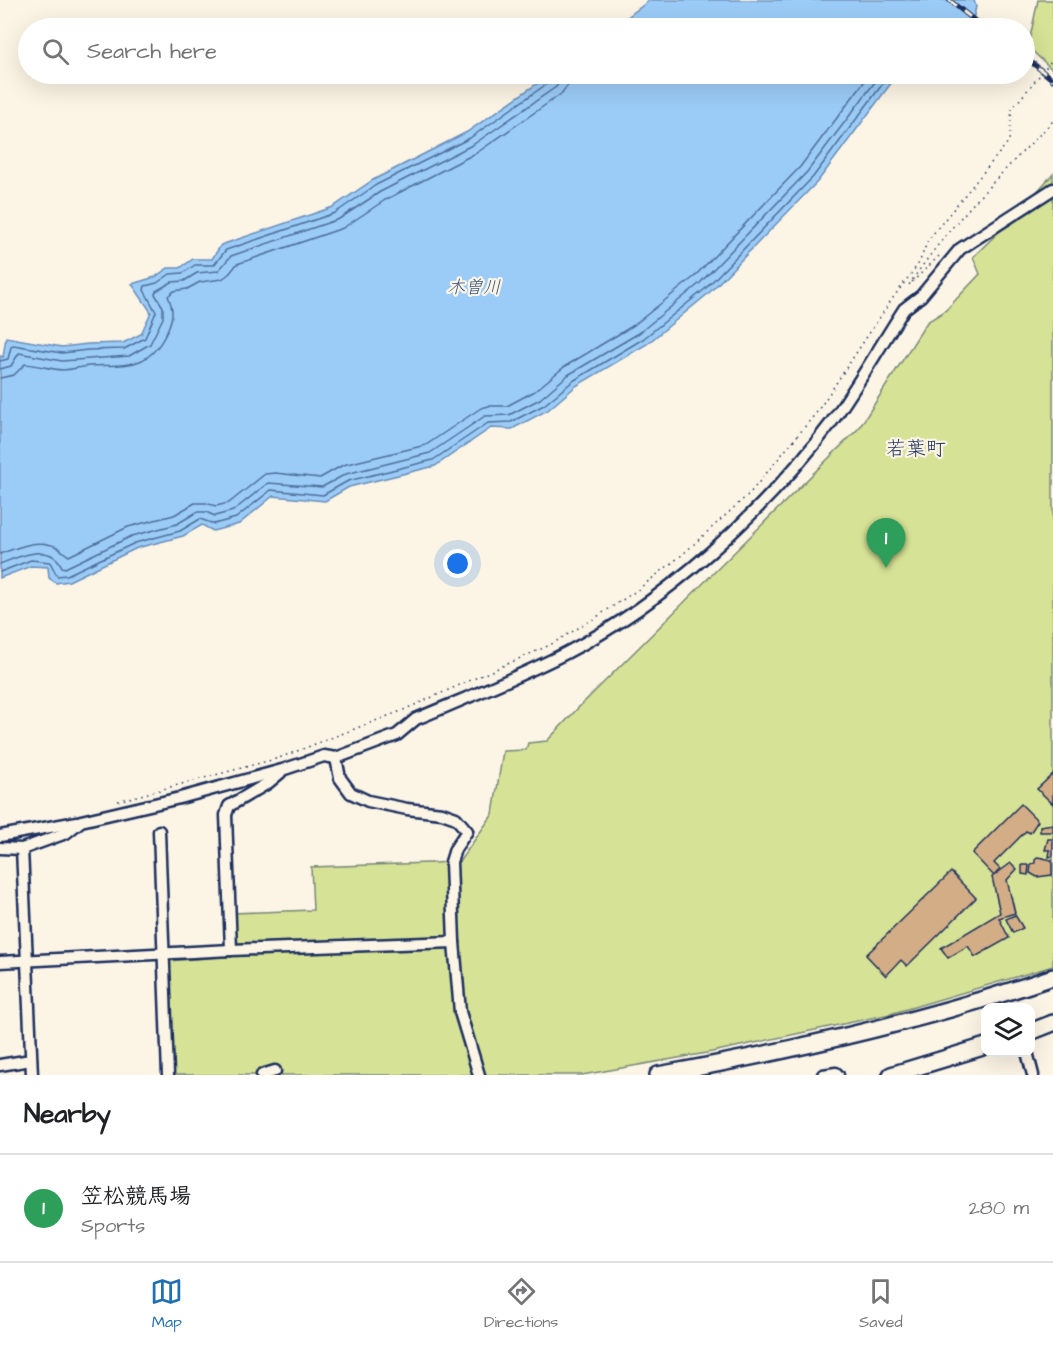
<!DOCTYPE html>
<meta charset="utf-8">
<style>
body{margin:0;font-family:"Architects Daughter","Klee One",sans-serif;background:#f6f6f6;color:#202124}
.controls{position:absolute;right:18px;bottom:18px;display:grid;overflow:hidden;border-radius:12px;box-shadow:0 6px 24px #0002}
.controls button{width:54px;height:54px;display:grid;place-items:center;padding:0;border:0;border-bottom:2px solid #e0e0e0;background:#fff;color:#202124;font:30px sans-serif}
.you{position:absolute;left:458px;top:564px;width:21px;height:21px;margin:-15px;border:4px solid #fff;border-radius:50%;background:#1a73e8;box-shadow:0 0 0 9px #1a73e833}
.badge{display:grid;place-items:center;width:39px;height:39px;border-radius:50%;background:#1f6fb2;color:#fff;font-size:20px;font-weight:700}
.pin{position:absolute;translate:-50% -50px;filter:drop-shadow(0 2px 3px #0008)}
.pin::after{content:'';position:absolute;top:32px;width:21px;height:18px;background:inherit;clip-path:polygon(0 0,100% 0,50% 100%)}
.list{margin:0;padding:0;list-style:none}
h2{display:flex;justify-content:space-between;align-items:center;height:78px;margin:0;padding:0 24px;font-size:26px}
h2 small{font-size:20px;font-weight:400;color:#757577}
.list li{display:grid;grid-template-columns:39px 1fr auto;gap:18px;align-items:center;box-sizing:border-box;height:108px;padding:0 24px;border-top:2px solid #e0e0e0}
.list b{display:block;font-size:22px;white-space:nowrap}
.list p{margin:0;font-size:20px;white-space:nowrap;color:#757577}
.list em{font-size:20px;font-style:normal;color:#757577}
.icon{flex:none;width:33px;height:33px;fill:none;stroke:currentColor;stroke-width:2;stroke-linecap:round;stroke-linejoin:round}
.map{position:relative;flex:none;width:1053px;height:1075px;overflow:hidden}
.search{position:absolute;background:#fff;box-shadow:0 6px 24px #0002;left:18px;right:18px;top:18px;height:66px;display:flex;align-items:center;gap:15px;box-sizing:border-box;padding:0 21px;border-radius:33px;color:#757577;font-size:22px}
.sheet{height:186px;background:#fff}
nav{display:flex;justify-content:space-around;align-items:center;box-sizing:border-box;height:84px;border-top:2px solid #e0e0e0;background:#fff;font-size:16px;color:#757577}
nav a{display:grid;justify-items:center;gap:3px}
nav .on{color:#1f6fb2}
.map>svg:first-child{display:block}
.green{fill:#d6e295;stroke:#78887a;stroke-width:1.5}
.water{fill:#9bccf7;stroke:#688dba;stroke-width:1.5}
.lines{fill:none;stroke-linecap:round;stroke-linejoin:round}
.shore{stroke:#4e6e9b;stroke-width:1.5}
.building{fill:#d3ad85;stroke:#1b2f5e;stroke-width:1.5}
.street-casing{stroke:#1b2f5e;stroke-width:15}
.secondary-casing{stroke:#1b2f5e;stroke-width:20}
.path{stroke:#1b2f5e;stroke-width:1.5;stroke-dasharray:1.5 4.5;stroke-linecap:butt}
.street{stroke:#fcf5e5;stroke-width:10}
.secondary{stroke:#fcf5e5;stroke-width:15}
.rail-casing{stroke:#1b2f5e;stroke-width:5}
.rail{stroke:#fcf5e5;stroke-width:3;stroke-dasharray:9;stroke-linecap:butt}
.labels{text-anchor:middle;stroke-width:4.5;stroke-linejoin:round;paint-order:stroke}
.water-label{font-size:18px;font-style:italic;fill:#3b5684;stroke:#fcf5e5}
.quarter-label{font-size:20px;fill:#1b2f5e;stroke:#fcf5e5}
</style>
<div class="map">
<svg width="1053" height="1075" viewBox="0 0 1053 1075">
<rect width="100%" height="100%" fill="#fcf5e5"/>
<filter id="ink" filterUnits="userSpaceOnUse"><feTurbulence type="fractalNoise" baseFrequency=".0167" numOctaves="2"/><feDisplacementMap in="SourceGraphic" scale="12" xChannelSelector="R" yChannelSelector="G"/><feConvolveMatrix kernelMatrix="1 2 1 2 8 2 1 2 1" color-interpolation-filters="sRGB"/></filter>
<g filter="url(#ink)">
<!-- green -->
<g class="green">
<path d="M1038,0H1053V70L1028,47Z"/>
<path d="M1053,174V966L890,1014L712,1052L582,1075H174L168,961L235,956L233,913L313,910L311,867L459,862L493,814L503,751L526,750L528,743L547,741L578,708L859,428L927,322L945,311L980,274L973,257L1010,221Z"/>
</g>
<!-- water -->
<g class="water">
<path d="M650,0H974L976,7L971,28H613Z"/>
<path d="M551,74H898L818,181L709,293L647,344L576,386L548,410L512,429L491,428L435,466L349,487L325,501L273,496L239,524L213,531L202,525L183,536L137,548L69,581L56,583L49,578L48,567L31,566L0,578V356L3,357L6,337L62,347L88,344L123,343L141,334L151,312L132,284L155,277L168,268H180L193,259H212L221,245L333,207L373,180L467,132Z"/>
</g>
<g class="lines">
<!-- shore -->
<g class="shore">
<path d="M0,361L8,359L11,347L13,345L62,353L88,350L124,349L145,338L156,312L144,290L145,286L157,283L170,274L183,273L195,265H214L226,250L335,213L376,185L470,138L551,81L554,74"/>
<path d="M0,369L11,366L19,353L62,361L129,356L150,344L163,318V307L155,294L156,291L172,282L184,281L197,273L218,271L231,256L339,219L380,192L474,144L556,87L560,81L562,74"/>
<path d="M0,378L14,375L25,364C37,365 50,369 62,370C71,370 80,367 89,366C125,364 149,371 167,331C173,318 174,310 168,296L174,291L187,289L200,282L222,279L229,274L237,264L343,228L385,200L478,152L561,94L568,85L571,74"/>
<path d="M0,554C18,547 38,538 57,547C62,550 65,554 69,556L128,527L174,515L195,503H206L216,506L229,503L265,474L275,473L320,478L343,465L426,445L481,408L489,406H507L535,391L564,367L634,325L694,277L800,167L870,74"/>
<path d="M0,564C18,557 51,541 62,567L65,568L132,536L177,524L197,512H206L215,516L233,511L268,483L322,487L346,474L430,453L485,416L509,415L540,399L568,375L639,333L700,283L807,172L881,74"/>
<path d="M0,572L31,560L50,562L57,576L67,575L135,543L180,531L200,519L214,524L236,518L271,490L323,495L348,481L433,460L488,423L511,422L544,405L573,381L643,339L705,289L813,177L890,74"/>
</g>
</g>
<!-- building -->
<g class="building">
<path d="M1053,774V804L1037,789Z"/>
<path d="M1021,804L1038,821L1030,833L1026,831L994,863L1000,869L994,876L972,853Z"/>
<path d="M1053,824V832H1040V826Z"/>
<path d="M1048,839H1053V856L1049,857L1050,850H1045Z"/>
<path d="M1038,857L1052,860V875L1037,877L1030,873L1031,864L1035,863V860Z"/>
<path d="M1011,863L1017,869L1007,880L1015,913L999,918L1009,938L975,957L968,946L948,958L941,948L1000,913L992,877Z"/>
<path d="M1022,865H1029L1028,875L1022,874Z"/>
<path d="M951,872L976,898L907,966L901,960L886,976L866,955Z"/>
<path d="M1015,915L1023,928L1013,933L1006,919Z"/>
</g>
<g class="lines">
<!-- street casing -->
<g class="street-casing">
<g id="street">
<path d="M336,758L340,778L351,793L368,801L407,809L442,813L456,818L467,831L455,849L451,862L454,942L460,1012L479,1075"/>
<path d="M159,831L168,1075"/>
<path d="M0,836L77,822"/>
<path d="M0,848L22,849L66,833L81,821L180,798L282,770L324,756L336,758L397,735L416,719C466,698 517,678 566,653C664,603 765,511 831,423C857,387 880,346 904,309L921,296L960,249L1053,189"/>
<path d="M22,849L32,1075"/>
<path d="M231,950L226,815L229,806L268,783L280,773"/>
<path d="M0,962L231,950L454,942"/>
<path d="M1027,1052L1033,1075"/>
<path d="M0,1065L31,1060"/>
<path d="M262,1075L275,1071"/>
<path d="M823,1075L836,1073L838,1075"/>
</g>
</g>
<!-- secondary casing -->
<g class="secondary-casing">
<g id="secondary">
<path d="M1030,1032L1053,1023"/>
<path d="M658,1075C791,1051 925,1021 1053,977"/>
<path d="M891,1075L986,1046"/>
</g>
</g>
<!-- path -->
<g class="path">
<path d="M939,256L909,285C950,223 1001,174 1053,121"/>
<path d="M118,801L279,758L401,711L550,645L595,618L636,591L682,555L750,493L817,412L890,302L919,263L928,240L1009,141L1012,109L1053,59"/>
</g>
<!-- street -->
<use href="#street" class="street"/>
<!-- secondary -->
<use href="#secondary" class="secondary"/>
<!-- rail casing -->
<g class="rail-casing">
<g id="rail">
<path d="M949,0L984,28"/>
<path d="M1024,56L1053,80"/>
</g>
</g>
<!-- rail -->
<use href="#rail" class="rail"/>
</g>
</g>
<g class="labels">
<!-- water labels -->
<g class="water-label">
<text x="474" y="293">木曽川</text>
</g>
<!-- quarter labels -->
<g class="quarter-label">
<text x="916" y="455">若葉町</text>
</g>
</g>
</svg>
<div class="controls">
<button><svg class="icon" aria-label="layers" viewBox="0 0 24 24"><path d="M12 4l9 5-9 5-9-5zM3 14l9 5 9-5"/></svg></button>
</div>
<div class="you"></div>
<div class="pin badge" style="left:886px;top:568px;background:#2e9e5b">1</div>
<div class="search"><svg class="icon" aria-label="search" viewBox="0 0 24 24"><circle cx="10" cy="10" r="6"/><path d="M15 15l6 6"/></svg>Search here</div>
</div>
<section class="sheet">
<h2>Nearby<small></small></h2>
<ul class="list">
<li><span class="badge" style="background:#2e9e5b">1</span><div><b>笠松競馬場</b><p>Sports</p></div><em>280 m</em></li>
</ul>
</section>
<nav>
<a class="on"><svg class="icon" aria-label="map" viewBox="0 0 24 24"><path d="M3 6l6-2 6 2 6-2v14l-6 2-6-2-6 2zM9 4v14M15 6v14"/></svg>Map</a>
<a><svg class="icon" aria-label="directions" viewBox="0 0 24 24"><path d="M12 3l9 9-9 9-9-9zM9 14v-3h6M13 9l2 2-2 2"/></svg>Directions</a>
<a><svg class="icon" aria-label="saved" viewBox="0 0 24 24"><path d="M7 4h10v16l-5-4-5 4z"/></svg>Saved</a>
</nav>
